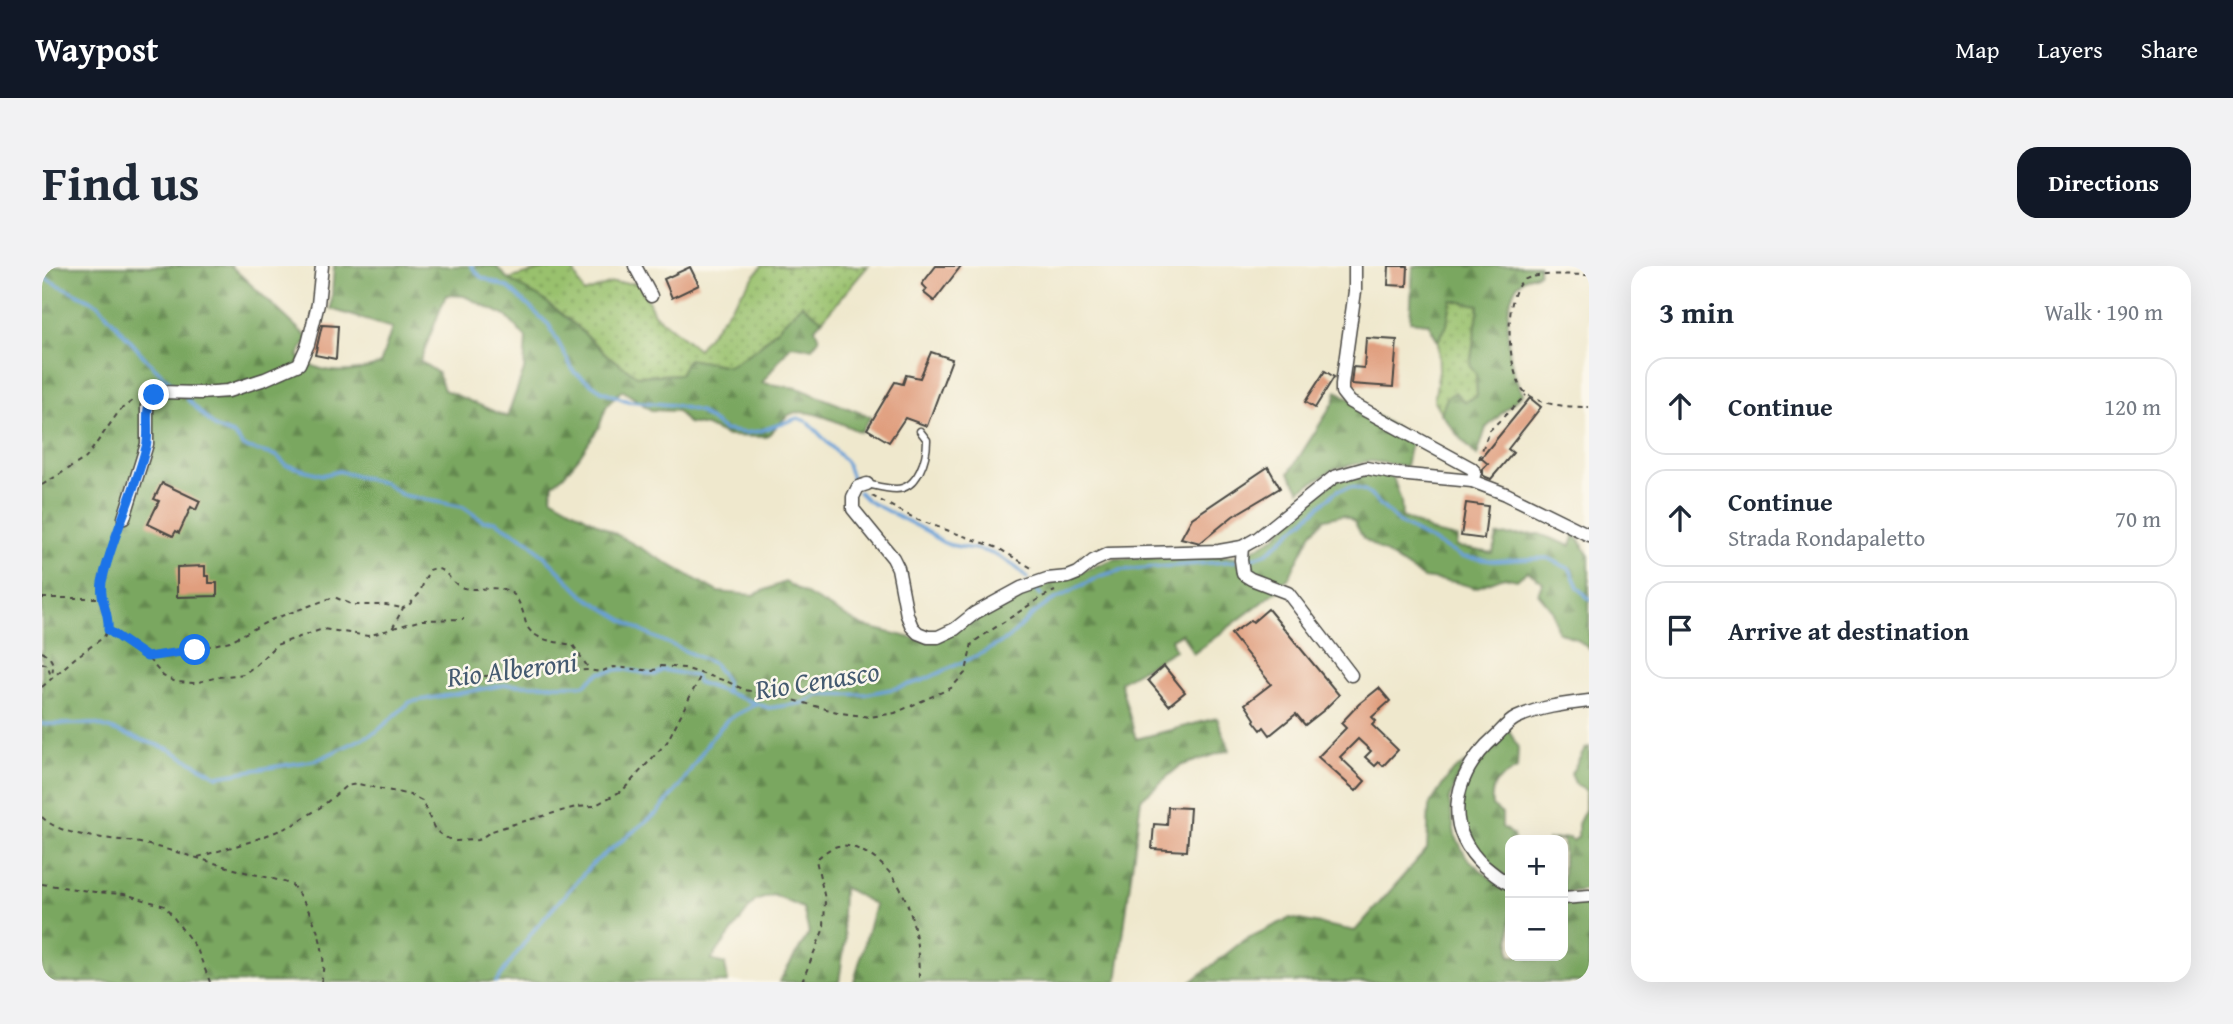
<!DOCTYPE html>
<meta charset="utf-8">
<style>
body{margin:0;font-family:"Gentium Book Plus",serif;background:#f2f2f3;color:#1f2937}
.controls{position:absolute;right:21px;bottom:21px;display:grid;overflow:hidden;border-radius:14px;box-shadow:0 7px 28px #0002}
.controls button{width:63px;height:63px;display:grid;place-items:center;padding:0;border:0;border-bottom:2px solid #e0e1e3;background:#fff;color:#1f2937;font:35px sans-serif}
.stop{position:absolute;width:21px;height:21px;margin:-16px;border:5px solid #1a73e8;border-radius:50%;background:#fff}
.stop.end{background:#1a73e8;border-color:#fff;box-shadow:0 2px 7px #0008}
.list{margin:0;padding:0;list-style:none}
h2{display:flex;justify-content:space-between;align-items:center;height:91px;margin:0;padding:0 28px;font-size:30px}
h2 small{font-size:23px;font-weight:400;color:#747a83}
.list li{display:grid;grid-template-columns:46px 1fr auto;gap:21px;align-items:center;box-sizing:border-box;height:98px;margin:0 14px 14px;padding:0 14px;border:2px solid #e0e1e3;border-radius:21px}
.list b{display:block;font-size:26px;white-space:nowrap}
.list p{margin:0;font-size:23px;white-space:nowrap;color:#747a83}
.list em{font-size:23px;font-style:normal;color:#747a83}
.icon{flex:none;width:38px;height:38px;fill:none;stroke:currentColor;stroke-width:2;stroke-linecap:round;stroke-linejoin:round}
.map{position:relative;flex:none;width:1547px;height:716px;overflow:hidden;border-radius:21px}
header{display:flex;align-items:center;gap:42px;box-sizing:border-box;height:98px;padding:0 35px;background:#111827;color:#fff}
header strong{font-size:33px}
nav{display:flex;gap:38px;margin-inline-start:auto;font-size:24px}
.intro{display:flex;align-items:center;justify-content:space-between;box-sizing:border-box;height:168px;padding:0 42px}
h1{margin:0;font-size:49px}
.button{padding:18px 32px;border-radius:21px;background:#111827;color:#fff;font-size:24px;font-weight:700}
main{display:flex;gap:42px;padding:0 42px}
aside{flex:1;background:#fff;border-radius:21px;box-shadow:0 7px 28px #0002}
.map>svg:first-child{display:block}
.grass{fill:url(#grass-dots);stroke:#62764c;stroke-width:2}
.forest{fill:url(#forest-firs);stroke:#526946;stroke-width:2;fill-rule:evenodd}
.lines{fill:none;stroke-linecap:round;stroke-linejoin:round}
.stream{stroke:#69a0d7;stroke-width:3.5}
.building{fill:#e09e7e}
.service-casing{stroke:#484743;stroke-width:9}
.minor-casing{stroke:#484743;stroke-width:15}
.path{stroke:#484743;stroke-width:2;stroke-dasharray:5 5;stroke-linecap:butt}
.service{stroke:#fff;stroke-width:6}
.minor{stroke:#fff;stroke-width:12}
.route{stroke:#1a73e8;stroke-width:9}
.labels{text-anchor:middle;stroke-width:5;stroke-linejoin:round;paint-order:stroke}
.water-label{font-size:28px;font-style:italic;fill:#445a70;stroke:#fbf7ec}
</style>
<header>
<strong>Waypost</strong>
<nav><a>Map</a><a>Layers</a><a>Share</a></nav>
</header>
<div class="intro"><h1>Find us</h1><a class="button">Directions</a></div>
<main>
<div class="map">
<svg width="1547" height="716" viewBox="0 0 1547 716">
<defs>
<pattern id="grass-dots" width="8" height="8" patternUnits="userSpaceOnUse" patternTransform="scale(1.75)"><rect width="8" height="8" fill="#99c16d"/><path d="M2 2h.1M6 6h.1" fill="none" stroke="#7d9d5a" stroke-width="1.8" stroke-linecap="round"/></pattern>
<pattern id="forest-firs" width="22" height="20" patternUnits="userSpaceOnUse" patternTransform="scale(1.75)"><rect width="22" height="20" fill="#7aa760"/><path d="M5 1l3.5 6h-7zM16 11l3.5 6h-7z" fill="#64884f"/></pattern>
</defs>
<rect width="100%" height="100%" fill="#fbf7ec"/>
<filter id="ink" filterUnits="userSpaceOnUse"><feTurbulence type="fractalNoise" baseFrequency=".0143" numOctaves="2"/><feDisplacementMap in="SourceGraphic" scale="14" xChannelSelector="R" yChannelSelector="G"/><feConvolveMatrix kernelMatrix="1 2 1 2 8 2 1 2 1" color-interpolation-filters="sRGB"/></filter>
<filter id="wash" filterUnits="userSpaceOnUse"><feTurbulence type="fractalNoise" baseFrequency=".00686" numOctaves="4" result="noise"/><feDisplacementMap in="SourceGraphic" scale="28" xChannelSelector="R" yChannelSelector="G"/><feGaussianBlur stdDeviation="1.57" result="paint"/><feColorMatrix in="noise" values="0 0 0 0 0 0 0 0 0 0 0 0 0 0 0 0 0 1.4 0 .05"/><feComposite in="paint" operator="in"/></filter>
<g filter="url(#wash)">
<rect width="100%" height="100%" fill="#efe8cd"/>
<!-- grass -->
<g class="grass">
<path d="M514,0H529L542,27L570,17H598L612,48L656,83L720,0H826L780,54L760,38L717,81L687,100L646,93L638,108L595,110L565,89L532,58L499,32L466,13Z"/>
<path d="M1409,34L1437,39L1428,100L1434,108L1435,130L1423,136L1405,132L1399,147L1392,135L1397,104L1396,75L1405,59Z"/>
</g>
<!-- forest -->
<g class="forest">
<path d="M0,0H189L266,72L256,90C280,111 310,108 338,98L350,62L289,43L292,0H454L466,13L499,32L532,58L565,89L595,110L638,108L646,93L687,100L717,81L760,38L780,54L773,62L777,73L770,82L749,79L720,117L755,122L829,151L818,166C801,158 760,137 744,151C737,157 731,165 724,171L685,170L664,160L646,157L635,145L609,144L580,124L565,139L557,161L537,191L521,210L511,218L509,231L676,326L711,329L743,316L821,360L882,375L953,338L1072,293L1175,289L1194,291L1195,298L1236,324L1151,388L1140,367L1129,373L1133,384L1078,416L1094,473L1175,452L1188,484L1138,500L1099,533L1075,716H812L833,639L801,621L800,648L803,674L797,716H737L767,667L761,642L731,629L713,635L669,694L683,698L686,716H0ZM404,29L422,30L464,50L484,72L482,104L465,151L402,124L396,107L378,95Z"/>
<path d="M1371,0H1497V7C1488,10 1479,13 1474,21C1459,47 1466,103 1481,127L1444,162L1435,190L1417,171L1399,147L1405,132L1413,126L1423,136L1435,130L1434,108L1428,100L1437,39L1409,34L1405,59L1396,75L1386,57L1368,55Z"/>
<path d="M1295,125L1370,172L1364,200L1327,195L1292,203L1258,224L1247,207L1292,136Z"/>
<path d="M1325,206L1351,211L1359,235L1360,251L1396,268L1415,272L1414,281L1451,287L1455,270L1497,268L1529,280L1533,267L1547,290V383L1535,373L1515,365L1511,345L1496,327L1501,316L1485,305L1475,314L1462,311L1433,322L1413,316L1381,312L1321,272L1312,255L1301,249L1283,253L1270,266L1246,313L1236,319L1204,306L1205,287L1233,271L1255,245L1292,215Z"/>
<path d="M1466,462L1476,482L1475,503C1455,514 1448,516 1450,540L1460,548V561L1471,569L1472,574H1468V613L1438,592L1419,554L1421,529L1433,501Z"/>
<path d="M1547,481V623L1521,627V574H1505L1527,572L1531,575L1536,571V558L1543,544V524L1534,519L1529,508L1542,484Z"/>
<path d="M1422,497L1407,534L1413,569L1424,591L1454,617L1468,623V690H1521V635L1547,634V716H1149L1202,674L1248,652L1313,665L1385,583L1387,540L1408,508Z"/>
</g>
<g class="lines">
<!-- stream -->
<g class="stream">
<path d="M429,0L439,11L467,22L507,59L532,106L560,125L586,135L631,139L656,145L682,164L703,167L718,165L756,152L766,156L804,196L812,217"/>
<path d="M0,11L56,38L105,94L133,121"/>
<path d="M145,133L174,162L192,169L202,181L235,190L244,199L281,209L297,205L344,218L360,229L421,241L441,255H453L488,276L542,330L603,367L672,398L684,415V427"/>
<path d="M817,226L826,235L890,268C902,283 925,280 942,285C957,289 975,300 985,312"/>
<path d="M1204,294L1225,287L1296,224L1310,221L1324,225L1357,257L1420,291L1452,295L1505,292L1528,303L1536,321L1547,333"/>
<path d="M994,323L999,329"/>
<path d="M0,458H53L127,483L175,510L275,494L334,466L368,436L463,419H542L557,407L580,403L613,409L621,404L653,410L655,416L727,442L761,437L777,429L824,428L855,422L882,414L942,386L967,372L989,350L1008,336L1058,310L1079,304L1193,295"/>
<path d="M454,716L491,665L550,598L615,547L638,520L668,474L686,453L714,438"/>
</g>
</g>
<g id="blocks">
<!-- building -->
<g class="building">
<path d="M894,0H919L892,35L882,27L885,23L880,18Z"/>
<path d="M1347,0H1366L1365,20L1346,19Z"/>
<path d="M648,1L657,19L630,32L622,13Z"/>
<path d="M280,59L296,60L294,93L273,89Z"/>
<path d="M1324,72L1355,74L1351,121L1309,118L1311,101L1322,102Z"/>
<path d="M889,86L910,93L885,160L863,152L847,176L825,163L853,116L861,118L864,109L878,112Z"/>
<path d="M1283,105L1292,111L1273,142L1263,136Z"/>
<path d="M1488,132L1499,141L1466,183L1471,187L1449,213L1444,211L1441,209V203L1446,198L1439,192Z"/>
<path d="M1226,201L1238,222L1191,250L1158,277L1139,272L1150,252Z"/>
<path d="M120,217L158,235L154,244L149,241L137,267L134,265L131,270L106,258L117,235L112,233Z"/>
<path d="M1424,237L1446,240L1442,273L1419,270Z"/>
<path d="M163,300V310H167V317H175V330L135,331V301Z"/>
<path d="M1226,343L1297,429L1282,444L1263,459L1254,448L1228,469L1222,461L1219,464L1212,455L1213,453L1203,438L1229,418L1189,368L1209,354L1211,356Z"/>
<path d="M1122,400L1143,426L1127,439L1106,414Z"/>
<path d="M1337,422L1348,435L1330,451L1334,455L1330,459L1356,484L1341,500L1337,496L1333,500L1323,491L1329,485L1316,473L1298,491L1323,515L1314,525L1276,491L1304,462L1299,457L1317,438Z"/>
<path d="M1126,541L1148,542L1145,585L1110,583L1112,558L1125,559Z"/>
</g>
</g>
</g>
<g filter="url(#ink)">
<use href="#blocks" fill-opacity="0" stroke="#484743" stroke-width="2"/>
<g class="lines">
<!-- service casing -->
<g class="service-casing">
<path id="service" d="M825,218C834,220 845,223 854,223C876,223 885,192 885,174L878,165"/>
</g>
<!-- minor casing -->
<g class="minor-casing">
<g id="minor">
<path d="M593,0L609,30"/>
<path d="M1313,0V25L1300,118V126L1308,136L1429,202L1433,206L1430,215"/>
<path d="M825,218L816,221L811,231V243L851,292L856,302L865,349L870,361L876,367L886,371H896L913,363L933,347L979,322L1005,313L1026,311L1036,307L1051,295L1066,288L1177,285L1200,281L1216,272L1292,211L1324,202L1356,208L1430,215L1464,228L1547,269"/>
<path d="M82,252L105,178V140L108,133L118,126L158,127L186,125L223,113L257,98L266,78L276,38L280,0"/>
<path d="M1200,281L1199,294L1201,308L1209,313L1246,327L1309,409"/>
<path d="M1468,618C1458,614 1451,607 1442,600C1398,559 1413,506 1454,470C1460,464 1466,456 1474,452C1497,441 1522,438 1547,435"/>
<path d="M1521,632L1547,630"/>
</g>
</g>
<!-- path -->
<g class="path">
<path d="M1547,9C1531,9 1496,6 1482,14C1460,27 1465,112 1484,127C1499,140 1528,141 1547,141"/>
<path d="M1437,193L1447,165L1484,129"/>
<path d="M0,219L44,192L78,144L93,133"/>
<path d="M830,230L876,254L956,282L993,304"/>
<path d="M0,332H57"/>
<path d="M351,362L380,354L422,353"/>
<path d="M66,364L105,391L121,410L134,416L153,417L176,411L202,408L215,398L234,379L281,363L326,370L350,363L361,342L366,340L377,328L387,304C404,297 407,318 422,322C438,326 457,317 471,328C475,331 477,337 479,341C482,347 483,357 486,362C496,376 517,376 531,379L547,403"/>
<path d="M0,386C11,392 13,399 9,411"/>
<path d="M105,391L126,390L188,375L231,353L292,331L311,339H344L360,342"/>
<path d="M0,397L6,399L9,412"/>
<path d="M422,410H449L482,402L510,406L547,404L558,406L571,401L611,405L619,400L642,402L684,415L703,424L744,432L799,447L828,451L853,447L909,422L924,406L930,377L998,332L1013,325"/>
<path d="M0,421L33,392L62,371C72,351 58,346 59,328C59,307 71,283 78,263"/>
<path d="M0,551C22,573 69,571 98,577C134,585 168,596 203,606C219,610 235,613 250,619C270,645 288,683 279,716"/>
<path d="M156,591L207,576L249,560L279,541L304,520L316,518L368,529L380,535L393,564L402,571L414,575L436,574L450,565L472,558L534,541L552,540L581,524L625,476L659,409"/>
<path d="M0,618L53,626L82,628L123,640L155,683L168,716"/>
<path d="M760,716L782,662L783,633L774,594C791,578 801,575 822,586C868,610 877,668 877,716"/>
</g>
<!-- service -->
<use href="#service" class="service"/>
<!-- minor -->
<use href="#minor" class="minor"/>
</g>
</g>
<g class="lines" filter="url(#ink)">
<!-- route -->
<path class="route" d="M112,129C100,144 109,163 104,181C93,227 70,270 60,316C57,335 68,346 66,364L105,391L153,384"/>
</g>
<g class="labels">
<!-- water labels -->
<g class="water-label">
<text transform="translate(470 403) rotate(-7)" y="10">Rio Alberoni</text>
<text transform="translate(775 414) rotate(-9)" y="10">Rio Cenasco</text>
</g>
</g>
</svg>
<div class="controls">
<button>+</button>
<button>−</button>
</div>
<div class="stop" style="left:153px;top:384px"></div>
<div class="stop end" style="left:112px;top:129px"></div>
</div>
<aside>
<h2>3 min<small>Walk · 190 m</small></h2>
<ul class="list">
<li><svg class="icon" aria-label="ahead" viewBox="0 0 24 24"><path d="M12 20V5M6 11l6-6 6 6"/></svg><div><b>Continue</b></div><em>120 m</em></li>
<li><svg class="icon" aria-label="ahead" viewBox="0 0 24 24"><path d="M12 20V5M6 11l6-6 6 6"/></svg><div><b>Continue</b><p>Strada Rondapaletto</p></div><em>70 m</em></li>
<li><svg class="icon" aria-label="arrive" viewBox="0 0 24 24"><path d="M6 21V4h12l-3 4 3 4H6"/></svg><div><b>Arrive at destination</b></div></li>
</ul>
</aside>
</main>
